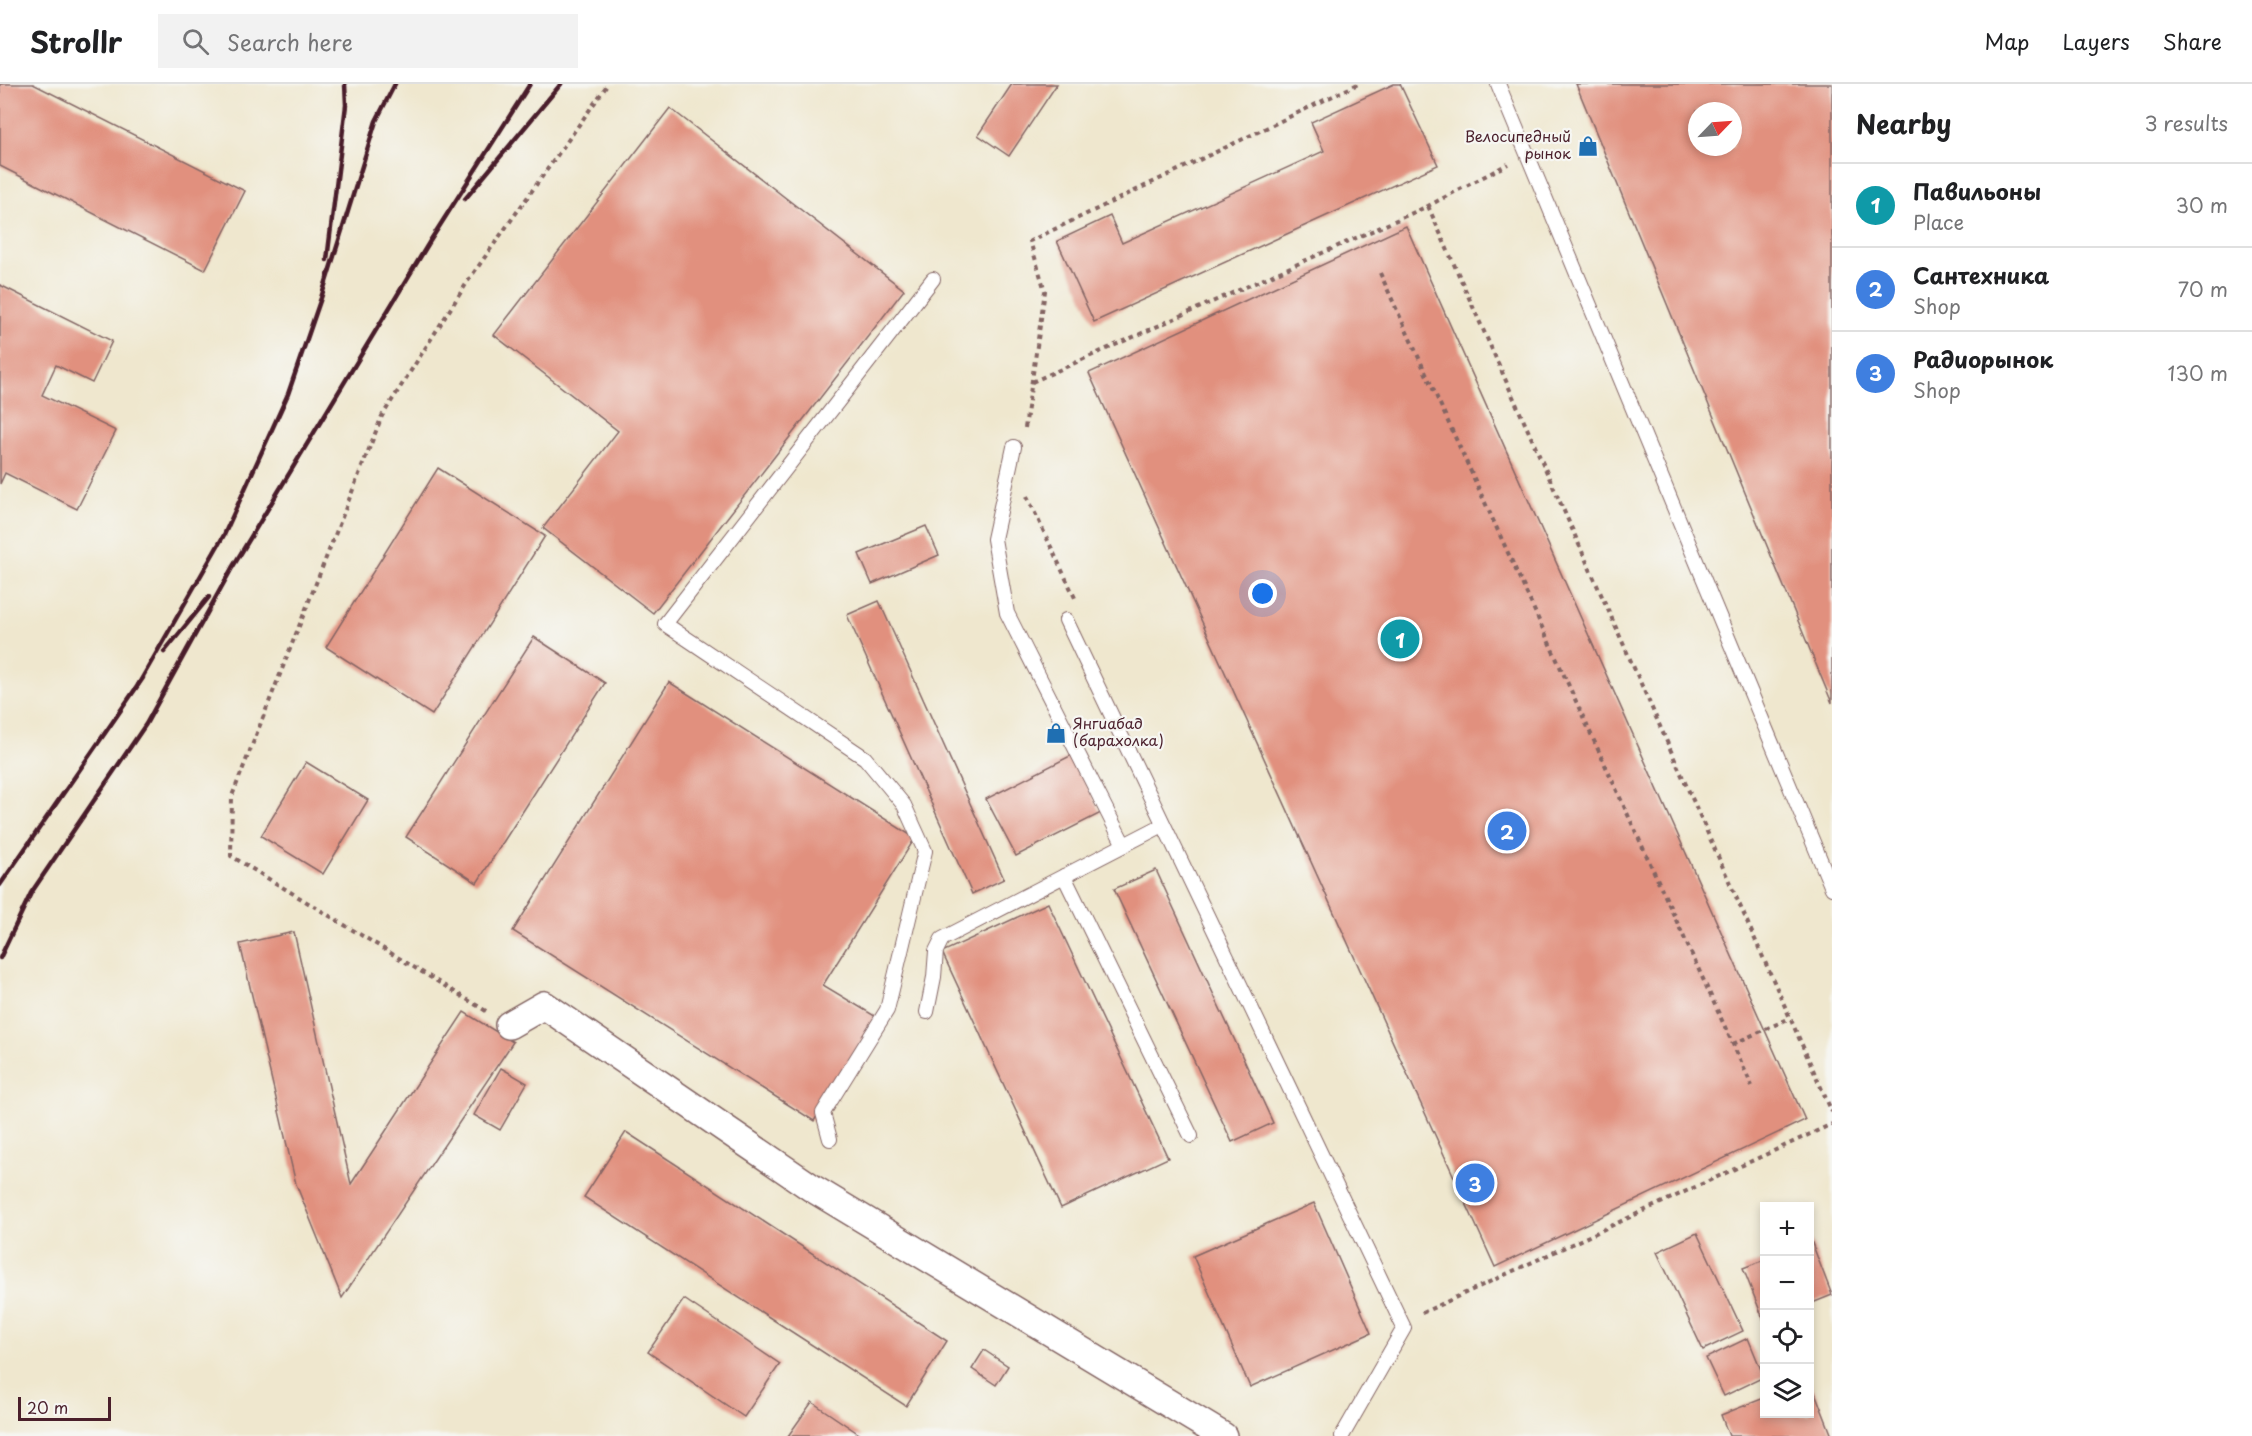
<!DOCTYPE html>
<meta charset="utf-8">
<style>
body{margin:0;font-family:"Playpen Sans",sans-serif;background:#f2f2f2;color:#202124}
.controls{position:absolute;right:18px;bottom:18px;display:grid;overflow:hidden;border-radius:0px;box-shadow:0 3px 9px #0003}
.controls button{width:54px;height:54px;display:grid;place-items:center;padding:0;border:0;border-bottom:2px solid #e0e0e0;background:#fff;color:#202124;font:30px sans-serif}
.compass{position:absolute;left:1688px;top:18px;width:54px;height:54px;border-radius:50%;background:#fff;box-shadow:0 3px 9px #0003;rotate:65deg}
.scale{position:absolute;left:18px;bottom:15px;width:93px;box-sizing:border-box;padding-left:6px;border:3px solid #4a1f2b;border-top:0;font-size:16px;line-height:21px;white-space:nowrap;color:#4a1f2b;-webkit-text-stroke:4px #f6f6f2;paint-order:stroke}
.you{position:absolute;left:1263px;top:510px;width:21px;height:21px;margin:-15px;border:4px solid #fff;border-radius:50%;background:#1a73e8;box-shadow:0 0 0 9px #1a73e833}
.badge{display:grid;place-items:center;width:39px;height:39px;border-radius:50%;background:#0f766e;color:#fff;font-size:20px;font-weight:700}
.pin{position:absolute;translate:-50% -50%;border:3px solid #fff;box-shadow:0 2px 6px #0006}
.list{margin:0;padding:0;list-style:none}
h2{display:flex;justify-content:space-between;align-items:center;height:78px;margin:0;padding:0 24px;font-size:26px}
h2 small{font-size:20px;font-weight:400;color:#757577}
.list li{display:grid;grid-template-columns:39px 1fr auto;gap:18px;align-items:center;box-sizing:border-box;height:84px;padding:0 24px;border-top:2px solid #e0e0e0}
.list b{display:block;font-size:22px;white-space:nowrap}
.list p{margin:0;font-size:20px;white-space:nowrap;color:#757577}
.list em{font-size:20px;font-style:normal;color:#757577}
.icon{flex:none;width:33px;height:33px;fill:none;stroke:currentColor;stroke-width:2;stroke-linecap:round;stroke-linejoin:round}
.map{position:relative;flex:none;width:1832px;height:1352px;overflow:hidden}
header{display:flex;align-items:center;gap:36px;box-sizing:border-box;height:84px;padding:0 30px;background:#fff;border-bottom:2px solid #e0e0e0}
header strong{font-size:28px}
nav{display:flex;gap:33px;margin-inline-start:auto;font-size:21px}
.search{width:420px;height:54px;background:#f2f2f2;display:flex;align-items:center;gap:15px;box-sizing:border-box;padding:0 21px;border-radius:0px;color:#757577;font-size:22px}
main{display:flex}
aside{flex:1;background:#fff}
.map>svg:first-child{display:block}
.building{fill:#e1907e;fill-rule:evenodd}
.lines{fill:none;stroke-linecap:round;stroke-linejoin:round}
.lane-casing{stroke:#846564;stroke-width:16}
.street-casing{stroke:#846564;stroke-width:30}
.path{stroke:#846564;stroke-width:4;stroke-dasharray:4.5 4.5;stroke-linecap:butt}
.lane{stroke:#fff;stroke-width:14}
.street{stroke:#fff;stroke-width:27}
.rail{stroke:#4a1f2b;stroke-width:4.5}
.labels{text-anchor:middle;stroke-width:4.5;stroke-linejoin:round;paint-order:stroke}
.poi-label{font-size:15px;fill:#4a1f2b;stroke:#f6f6f2;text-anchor:end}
</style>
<header>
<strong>Strollr</strong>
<div class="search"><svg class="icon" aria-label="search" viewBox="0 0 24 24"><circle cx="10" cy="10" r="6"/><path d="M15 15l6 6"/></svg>Search here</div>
<nav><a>Map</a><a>Layers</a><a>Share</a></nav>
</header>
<main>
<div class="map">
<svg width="1832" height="1352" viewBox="0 0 1832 1352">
<rect width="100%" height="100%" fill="#f6f6f2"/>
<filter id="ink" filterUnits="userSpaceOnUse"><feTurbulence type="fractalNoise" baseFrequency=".0167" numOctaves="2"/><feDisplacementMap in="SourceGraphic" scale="12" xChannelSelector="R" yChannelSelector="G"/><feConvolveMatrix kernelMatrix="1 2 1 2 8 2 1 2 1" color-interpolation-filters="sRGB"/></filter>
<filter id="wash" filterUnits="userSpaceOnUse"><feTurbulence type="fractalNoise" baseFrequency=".008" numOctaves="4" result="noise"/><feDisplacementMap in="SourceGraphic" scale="24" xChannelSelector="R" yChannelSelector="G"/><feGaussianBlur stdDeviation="1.35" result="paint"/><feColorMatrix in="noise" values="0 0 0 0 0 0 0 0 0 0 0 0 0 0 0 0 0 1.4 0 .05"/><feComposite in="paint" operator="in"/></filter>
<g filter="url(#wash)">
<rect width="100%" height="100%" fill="#efe7ce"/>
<g id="blocks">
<!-- building -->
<g class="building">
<path d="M0,0H33L245,107L205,186L0,82Z"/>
<path d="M1012,0H1057L1009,72L978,51Z"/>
<path d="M1394,0H1400L1438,81L1094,238L1057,157L1110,132L1122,159L1324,67L1311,38Z"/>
<path d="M1576,0H1832V619ZM1697,27H1733V63H1697Z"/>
<path d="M670,24L904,206L653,529L543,444L618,347L494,251Z"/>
<path d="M1406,142L1805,1036L1495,1183L1089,289Z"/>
<path d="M0,201L112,257L92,299L56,281L42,311L116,347L77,425L5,389L0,400Z"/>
<path d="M438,384L545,452L432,631L326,563Z"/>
<path d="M926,442L939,471L872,500L859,470Z"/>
<path d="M879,517L1004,795L972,810L847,531Z"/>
<path d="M534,553L605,599L477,799L406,753Z"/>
<path d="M669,598L915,754L823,901L878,934L814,1037L513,847Z"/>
<path d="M1072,671L1101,729L1016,772L986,715Z"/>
<path d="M306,678L368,716L323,790L261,752Z"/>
<path d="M1156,786L1273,1039L1232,1058L1114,805Z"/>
<path d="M1048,819L1168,1074L1061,1124L942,868Z"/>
<path d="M294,848L351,1100L464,928L513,958L342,1214L296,1100L240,860Z"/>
<path d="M501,984L527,999L500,1046L474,1031Z"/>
<path d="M626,1048L947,1257L906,1322L584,1113Z"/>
<path d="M1314,1119L1371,1249L1250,1303L1193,1172Z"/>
<path d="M1697,1149L1743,1247L1703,1266L1657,1168Z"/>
<path d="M1810,1154L1832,1211L1810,1220Z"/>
<path d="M1764,1176V1237L1743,1184Z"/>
<path d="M684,1215L780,1280L744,1333L648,1268Z"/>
<path d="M1748,1254L1764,1293L1724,1312L1706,1274Z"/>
<path d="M984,1266L1008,1282L996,1301L972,1285Z"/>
<path d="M1810,1296L1832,1352H1729L1721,1331L1764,1314V1330H1810Z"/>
<path d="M812,1318L862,1352H788Z"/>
</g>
</g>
</g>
<g filter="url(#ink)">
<use href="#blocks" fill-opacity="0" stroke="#846564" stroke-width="1.5"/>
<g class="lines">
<!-- lane casing -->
<g class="lane-casing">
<g id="lane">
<path d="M1498,0L1832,804"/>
<path d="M1014,363L994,455L1007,529L1124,761"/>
<path d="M1066,536L1404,1244L1342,1352"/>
<path d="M1064,792L1191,1052"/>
<path d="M927,928L934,893L936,867L942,855L1163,741"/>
<path d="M830,1055L823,1029L887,926L925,767L904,721L865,674L665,540L933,195"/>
</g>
</g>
<!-- street casing -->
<g class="street-casing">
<path id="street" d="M509,941L544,921L812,1104L1223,1352"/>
</g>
<!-- path -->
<g class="path">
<path d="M1428,122L1832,1028"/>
<path d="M1380,189L1752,1002"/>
<path d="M1032,298L1428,122L1508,80"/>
<path d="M1025,344L1045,207L1030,157L1358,0"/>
<path d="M1027,412L1076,516"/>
<path d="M486,927L231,772L232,712L382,332L470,194L608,0"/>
<path d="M1733,960L1790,934"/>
<path d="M1422,1229L1832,1040"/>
</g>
<!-- lane -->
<use href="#lane" class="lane"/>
<!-- street -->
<use href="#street" class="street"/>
<!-- rail -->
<g class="rail">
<path d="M465,115L561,0"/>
<path d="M327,176L346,21L345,0"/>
<path d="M164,568L209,513"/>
<path d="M138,601L224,451L288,310L321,214L376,37L395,0"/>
<path d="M0,801L143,594"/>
<path d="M0,874L31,809L146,640L232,484L430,157L530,0"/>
</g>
</g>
</g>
<!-- icons -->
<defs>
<g id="shop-bare" transform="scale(1.62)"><path d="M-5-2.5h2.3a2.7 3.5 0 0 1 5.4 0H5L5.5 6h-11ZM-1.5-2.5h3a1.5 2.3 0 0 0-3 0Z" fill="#1f6fb2" stroke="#f6f6f2" stroke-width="2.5" paint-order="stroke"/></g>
</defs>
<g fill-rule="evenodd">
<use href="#shop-bare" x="1588" y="62"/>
<use href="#shop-bare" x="1056" y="649"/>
</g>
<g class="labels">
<!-- poi labels -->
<g class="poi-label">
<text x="1571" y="58">Велосипедный<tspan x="1571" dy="17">рынок</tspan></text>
<text x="1073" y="645" text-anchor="start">Янгиабад<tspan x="1073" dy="17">(барахолка)</tspan></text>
</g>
</g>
</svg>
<div class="controls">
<button>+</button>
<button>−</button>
<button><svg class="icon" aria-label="locate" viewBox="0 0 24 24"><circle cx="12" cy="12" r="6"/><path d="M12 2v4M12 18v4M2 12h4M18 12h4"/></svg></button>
<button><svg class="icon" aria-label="layers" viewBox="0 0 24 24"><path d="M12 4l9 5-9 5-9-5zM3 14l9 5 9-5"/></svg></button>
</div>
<svg class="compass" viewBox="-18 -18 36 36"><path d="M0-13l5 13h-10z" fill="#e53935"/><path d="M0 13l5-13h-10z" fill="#757577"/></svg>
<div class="scale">20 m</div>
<div class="you"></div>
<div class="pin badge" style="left:1400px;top:555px;background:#0f9aa8">1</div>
<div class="pin badge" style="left:1507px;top:747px;background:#3f7fe0">2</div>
<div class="pin badge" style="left:1475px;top:1099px;background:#3f7fe0">3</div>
</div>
<aside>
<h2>Nearby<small>3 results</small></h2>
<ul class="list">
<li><span class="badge" style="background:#0f9aa8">1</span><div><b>Павильоны</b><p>Place</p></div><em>30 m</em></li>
<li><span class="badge" style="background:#3f7fe0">2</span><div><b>Сантехника</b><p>Shop</p></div><em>70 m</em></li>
<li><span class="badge" style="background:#3f7fe0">3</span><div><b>Радиорынок</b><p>Shop</p></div><em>130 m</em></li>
</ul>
</aside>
</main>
